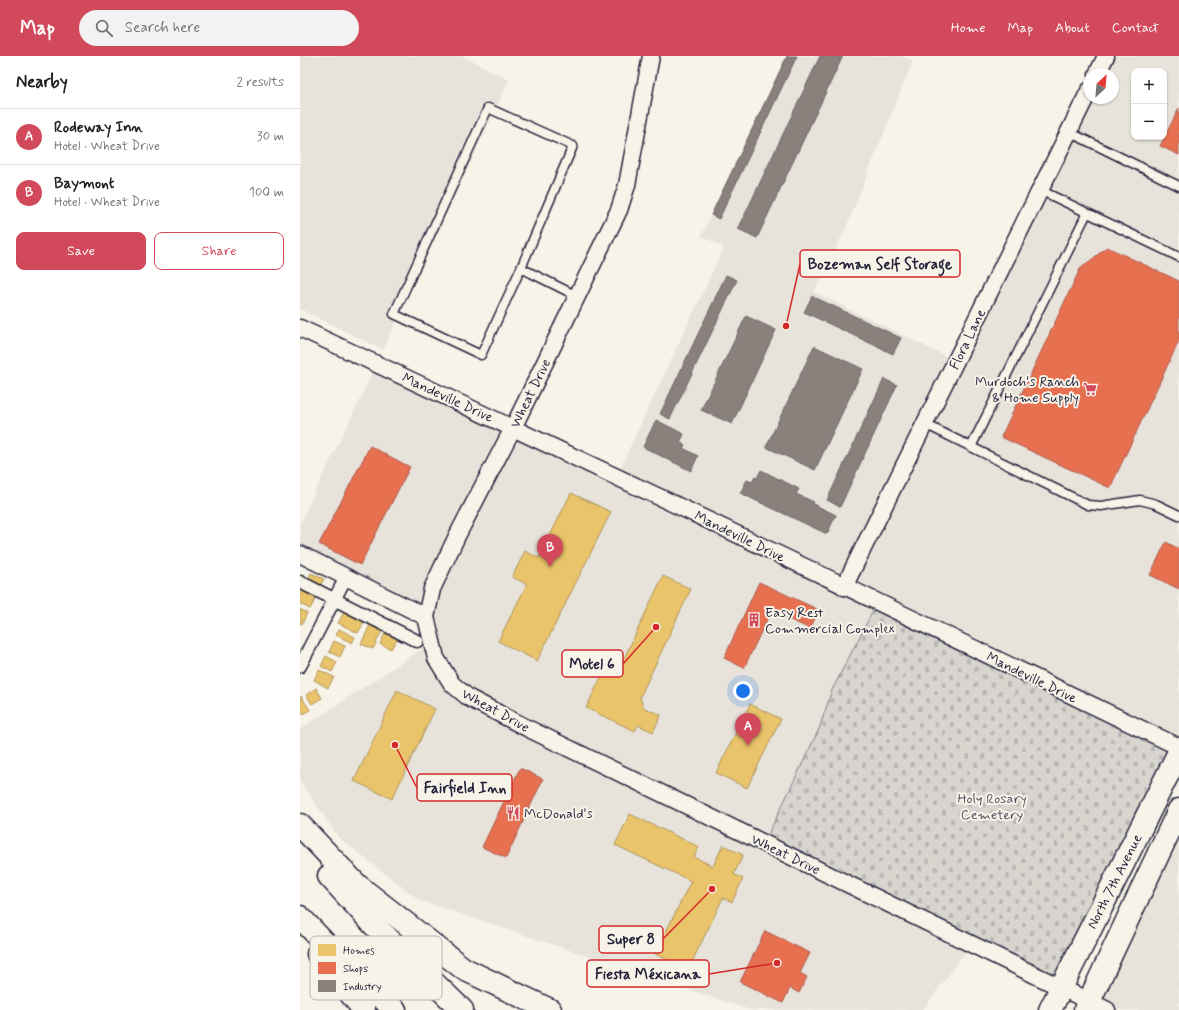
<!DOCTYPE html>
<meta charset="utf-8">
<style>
body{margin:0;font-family:Mynerve,sans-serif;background:#f2f2f2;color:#202124}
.controls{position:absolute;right:12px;top:12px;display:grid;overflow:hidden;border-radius:8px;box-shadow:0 1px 3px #0004}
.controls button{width:36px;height:36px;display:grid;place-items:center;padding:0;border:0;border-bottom:1px solid #e0e0e0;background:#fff;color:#202124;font:20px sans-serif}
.compass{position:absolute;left:783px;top:12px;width:36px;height:36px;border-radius:50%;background:#fff;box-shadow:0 1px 3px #0004;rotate:26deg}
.you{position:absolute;left:443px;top:635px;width:14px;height:14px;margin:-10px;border:3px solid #fff;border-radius:50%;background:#1a73e8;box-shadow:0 0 0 6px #1a73e833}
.badge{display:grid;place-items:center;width:26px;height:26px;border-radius:50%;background:#d1495b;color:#fff;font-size:13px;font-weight:700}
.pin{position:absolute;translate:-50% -33px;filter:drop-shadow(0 1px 2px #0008)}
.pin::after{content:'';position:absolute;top:21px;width:14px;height:12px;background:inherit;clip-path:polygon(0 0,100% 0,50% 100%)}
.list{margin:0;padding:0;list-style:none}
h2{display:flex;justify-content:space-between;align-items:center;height:52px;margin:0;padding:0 16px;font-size:17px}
h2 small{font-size:13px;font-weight:400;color:#757577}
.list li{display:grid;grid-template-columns:26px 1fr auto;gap:12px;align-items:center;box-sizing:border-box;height:56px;padding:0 16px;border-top:1px solid #e0e0e0}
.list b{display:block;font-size:15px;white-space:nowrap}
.list p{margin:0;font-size:13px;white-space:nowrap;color:#757577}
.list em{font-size:13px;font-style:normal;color:#757577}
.actions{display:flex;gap:8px;padding:12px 16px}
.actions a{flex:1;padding:9px 0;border:1px solid #d1495b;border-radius:8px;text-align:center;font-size:14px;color:#d1495b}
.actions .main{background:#d1495b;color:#fff}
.icon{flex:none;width:22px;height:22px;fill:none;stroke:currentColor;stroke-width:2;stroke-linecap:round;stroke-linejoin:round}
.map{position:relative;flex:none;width:879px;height:954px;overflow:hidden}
header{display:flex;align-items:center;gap:24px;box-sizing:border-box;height:56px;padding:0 20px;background:#d1495b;color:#fff}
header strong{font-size:19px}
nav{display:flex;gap:22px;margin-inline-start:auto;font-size:14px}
.search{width:280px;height:36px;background:#f2f2f2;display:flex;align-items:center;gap:10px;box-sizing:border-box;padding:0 14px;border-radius:22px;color:#757577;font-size:15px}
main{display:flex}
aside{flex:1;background:#fff}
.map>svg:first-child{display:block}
.built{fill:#e7e3db;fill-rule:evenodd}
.cemetery{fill:url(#cemetery-stones);stroke:#7d7c85}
.homes{fill:#e9c46a;stroke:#ad935c}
.shops{fill:#e76f51;stroke:#ac584a}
.industry{fill:#8a817c;stroke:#6b6468}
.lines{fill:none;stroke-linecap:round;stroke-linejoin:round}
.service-casing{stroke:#22223b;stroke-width:11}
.pedestrian-casing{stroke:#22223b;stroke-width:15}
.minor-casing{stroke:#22223b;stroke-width:19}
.primary-casing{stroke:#22223b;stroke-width:25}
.motorway-casing{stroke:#22223b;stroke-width:25}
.service{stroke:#f7f3e8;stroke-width:8}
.pedestrian{stroke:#f7f3e8;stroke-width:12}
.minor{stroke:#f7f3e8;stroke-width:16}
.primary{stroke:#f7f3e8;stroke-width:22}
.motorway{stroke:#f7f3e8;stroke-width:22}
.labels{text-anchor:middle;stroke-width:4;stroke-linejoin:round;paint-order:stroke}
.street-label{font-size:14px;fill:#22223b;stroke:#f7f3e8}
.poi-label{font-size:14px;fill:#22223b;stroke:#f7f3e8;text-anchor:start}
.park-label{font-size:14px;fill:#504f60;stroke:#f7f3e8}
.key{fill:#f7f3e8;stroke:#b7b4b4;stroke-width:1}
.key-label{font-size:11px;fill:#22223b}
.leader{fill:none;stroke:#d62828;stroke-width:1.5}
.callout-dot{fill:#d62828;stroke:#f7f3e8;stroke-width:1.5}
.callout{fill:#f7f3e8;stroke:#d62828;stroke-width:1.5}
.callout-label{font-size:15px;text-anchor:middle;font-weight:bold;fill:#22223b}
</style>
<header>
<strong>Map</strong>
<div class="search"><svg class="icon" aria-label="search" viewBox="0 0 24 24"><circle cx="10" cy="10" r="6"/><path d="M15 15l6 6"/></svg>Search here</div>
<nav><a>Home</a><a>Map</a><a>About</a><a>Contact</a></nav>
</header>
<main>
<aside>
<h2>Nearby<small>2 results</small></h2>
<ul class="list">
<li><span class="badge">A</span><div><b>Rodeway Inn</b><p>Hotel · Wheat Drive</p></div><em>30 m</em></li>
<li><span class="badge">B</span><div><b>Baymont</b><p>Hotel · Wheat Drive</p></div><em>100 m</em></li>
</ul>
<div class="actions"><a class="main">Save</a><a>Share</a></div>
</aside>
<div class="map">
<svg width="879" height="954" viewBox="0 0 879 954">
<defs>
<pattern id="cemetery-stones" width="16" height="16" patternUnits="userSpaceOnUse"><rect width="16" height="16" fill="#d8d5cf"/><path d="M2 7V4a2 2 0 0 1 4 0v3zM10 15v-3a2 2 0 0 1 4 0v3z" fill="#b9b7b3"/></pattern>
</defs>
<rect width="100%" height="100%" fill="#f7f3e8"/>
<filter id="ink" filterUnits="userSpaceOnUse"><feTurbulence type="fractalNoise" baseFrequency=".025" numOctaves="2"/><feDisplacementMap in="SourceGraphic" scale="8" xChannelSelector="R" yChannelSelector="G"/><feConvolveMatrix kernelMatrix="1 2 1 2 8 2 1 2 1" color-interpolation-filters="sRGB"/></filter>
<g filter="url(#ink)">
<!-- built -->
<g class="built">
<path d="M0,0H163L209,24L83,294L0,253Z"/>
<path d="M487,0H602L613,5L545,174L514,236L656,305L789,42H813V18H797L806,0H879V691L532,634L519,673L671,888L623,954H450L119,844L39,782L0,725V673L122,593L115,565L0,507V467L77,308L316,421L424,191L401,180ZM834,15H864V81H834Z"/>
<path d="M879,754V954H786Z"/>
</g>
<!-- cemetery -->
<path class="cemetery" d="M577,547L879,691L760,932L464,787L519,673L532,634Z"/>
<!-- homes -->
<g class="homes">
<path d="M271,437L311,456L237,605L198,585L227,528L212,521L225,495L239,502Z"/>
<path d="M11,517L24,523L19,532L7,525Z"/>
<path d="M363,520L391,533L340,641L343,651L361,659L353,676L338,669L335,675L286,652L307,609L318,615Z"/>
<path d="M0,534L16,542L10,553L0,548Z"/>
<path d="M0,553L7,557L2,568L0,567Z"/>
<path d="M44,556L64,566L58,577L38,567Z"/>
<path d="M70,569L82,575L73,593L61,588Z"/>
<path d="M39,573L55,581L52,587L36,579Z"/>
<path d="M85,577L97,583L91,593L80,588Z"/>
<path d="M34,585L45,590L40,601L29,596Z"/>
<path d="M26,600L37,606L32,616L21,610Z"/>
<path d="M19,614L34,621L28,632L14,624Z"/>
<path d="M16,632L22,642L12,648L6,639Z"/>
<path d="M97,634L135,653L92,743L54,725Z"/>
<path d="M1,640L10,654L4,658L0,653Z"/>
<path d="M450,648L481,663L447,732L416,717Z"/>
<path d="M330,758L399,791L394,801L413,810L423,789L443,799L434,818L443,823L432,846L423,842L388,914L355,898L391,825L315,789Z"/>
</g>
<!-- shops -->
<g class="shops">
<path d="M879,52V99L860,90Z"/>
<path d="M807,191L879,225V285L810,432L701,381L780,213Z"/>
<path d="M70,390L110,411L60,509L19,488Z"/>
<path d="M866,486L879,493V533L850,519Z"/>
<path d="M459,526L519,554L510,573L471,555L444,612L424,602Z"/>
<path d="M220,712L243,723L206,802L182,791Z"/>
<path d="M465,875L510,897L500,917L507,921L499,937L490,932L483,947L440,926Z"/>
</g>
<!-- industry -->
<g class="industry">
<path d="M487,0H497L419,163L411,159Z"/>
<path d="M520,0H543L457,182L438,173Z"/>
<path d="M426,219L437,224L370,363L360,358Z"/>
<path d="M512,240L601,282L593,298L504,256Z"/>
<path d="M446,260L476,274L432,368L401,354Z"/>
<path d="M514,290L563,313L515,414L466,391Z"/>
<path d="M584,323L597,329L540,451L527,444Z"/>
<path d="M356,364L384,378L380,387L385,389L383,392L398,400L391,415L343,391Z"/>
<path d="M461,414L499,433L496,438L514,446L513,448L536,459L527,478L440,437L447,424L452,426L455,421L457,422Z"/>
</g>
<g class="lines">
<!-- service casing -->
<g class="service-casing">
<g id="service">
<path d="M769,76L879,130"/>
<path d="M740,134L879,201"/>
<path d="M221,212L273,90L188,52L94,258L181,299L221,212L277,240"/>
<path d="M625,368L788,449L801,450L840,444L856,448L879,459"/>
<path d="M671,391L787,157"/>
</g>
</g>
<!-- pedestrian casing -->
<g class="pedestrian-casing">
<g id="pedestrian">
<path d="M0,526L117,585"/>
<path d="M0,610L46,521"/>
</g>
</g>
<!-- minor casing -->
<g class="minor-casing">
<g id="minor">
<path d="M351,0L327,129L319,154L213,372L157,480L132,533L126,561L136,602L152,628L169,642L227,672L807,954"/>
<path d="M797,18L806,0"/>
<path d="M0,272L374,448L879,691"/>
<path d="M0,498L126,561"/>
<path d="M544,531L789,35"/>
</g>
</g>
<!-- primary casing -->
<g class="primary-casing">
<g id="primary">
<path d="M750,954L879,696"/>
<path d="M785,954L879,754"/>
</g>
</g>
<!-- motorway casing -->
<g class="motorway-casing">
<g id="motorway">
<path d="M0,769L57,829L164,913L250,954"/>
<path d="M29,820L74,869L162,954"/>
<path d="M0,861L39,902L95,954"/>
<path d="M18,898L64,954"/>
</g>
</g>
<!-- service -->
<use href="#service" class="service"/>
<!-- pedestrian -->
<use href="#pedestrian" class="pedestrian"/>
<!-- minor -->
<use href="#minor" class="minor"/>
<!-- primary -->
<use href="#primary" class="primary"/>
<!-- motorway -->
<use href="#motorway" class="motorway"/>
</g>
</g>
<!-- icons -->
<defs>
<g id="supermarket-bare" transform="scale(1.08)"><path d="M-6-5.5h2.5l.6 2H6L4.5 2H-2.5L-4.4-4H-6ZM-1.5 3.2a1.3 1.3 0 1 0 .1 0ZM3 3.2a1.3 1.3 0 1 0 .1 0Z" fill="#d1495b" stroke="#f7f3e8" stroke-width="2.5" paint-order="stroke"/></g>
<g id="building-bare" transform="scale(1.08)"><path d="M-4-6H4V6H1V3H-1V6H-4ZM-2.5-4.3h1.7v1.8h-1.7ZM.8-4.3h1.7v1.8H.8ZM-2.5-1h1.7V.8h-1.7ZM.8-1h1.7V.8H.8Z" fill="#d1495b" stroke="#f7f3e8" stroke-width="2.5" paint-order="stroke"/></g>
<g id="restaurant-bare" transform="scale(1.08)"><path d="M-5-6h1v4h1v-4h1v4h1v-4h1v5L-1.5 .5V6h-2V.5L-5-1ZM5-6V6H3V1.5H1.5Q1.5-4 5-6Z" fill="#d1495b" stroke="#f7f3e8" stroke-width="2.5" paint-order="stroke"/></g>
</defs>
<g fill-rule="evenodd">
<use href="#supermarket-bare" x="790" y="333"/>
<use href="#building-bare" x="454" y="564"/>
<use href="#restaurant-bare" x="213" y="757"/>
</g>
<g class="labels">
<!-- street labels -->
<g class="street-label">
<text transform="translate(667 283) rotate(-64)" y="5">Flora Lane</text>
<text transform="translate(230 337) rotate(-64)" y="5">Wheat Drive</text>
<text transform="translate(148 341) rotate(25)" y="5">Mandeville Drive</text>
<text transform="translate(440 480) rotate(26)" y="5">Mandeville Drive</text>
<text transform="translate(732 621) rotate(26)" y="5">Mandeville Drive</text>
<text transform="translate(196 654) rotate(29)" y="5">Wheat Drive</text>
<text transform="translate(486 798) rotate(26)" y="5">Wheat Drive</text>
<text transform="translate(814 825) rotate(-63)" y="5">North 7th Avenue</text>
</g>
<!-- poi labels -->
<g class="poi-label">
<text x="779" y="330" text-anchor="end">Murdoch's Ranch<tspan x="779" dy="16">&amp; Home Supply</tspan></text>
<text x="465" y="561">Easy Rest<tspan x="465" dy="16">Commercial Complex</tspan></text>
<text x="224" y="762">McDonald's</text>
</g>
<!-- park labels -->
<g class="park-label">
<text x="692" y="747">Holy Rosary<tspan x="692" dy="16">Cemetery</tspan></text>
</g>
</g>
<!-- legend -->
<rect x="10" y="880" width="132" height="64" rx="6" class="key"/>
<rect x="18" y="888" width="18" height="12" fill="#e9c46a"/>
<rect x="18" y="906" width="18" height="12" fill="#e76f51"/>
<rect x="18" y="924" width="18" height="12" fill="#8a817c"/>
<g class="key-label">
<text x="43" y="898">Homes</text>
<text x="43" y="916">Shops</text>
<text x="43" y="934">Industry</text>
</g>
<!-- callouts -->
<path class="leader" d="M486 270L500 208M356 571L323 608M95 689L117 732M412 833L363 883M477 907L409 918"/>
<g class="callout-dot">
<circle cx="486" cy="270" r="4"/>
<circle cx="356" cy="571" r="4"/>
<circle cx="95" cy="689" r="4"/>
<circle cx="412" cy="833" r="4"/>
<circle cx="477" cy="907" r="4"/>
</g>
<g class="callout">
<rect x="500" y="194" width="160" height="27" rx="4"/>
<rect x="262" y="594" width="61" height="27" rx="4"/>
<rect x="117" y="718" width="95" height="27" rx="4"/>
<rect x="299" y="870" width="64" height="27" rx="4"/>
<rect x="287" y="904" width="122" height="27" rx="4"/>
</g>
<g class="callout-label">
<text x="580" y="213">Bozeman Self Storage</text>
<text x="292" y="613">Motel 6</text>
<text x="165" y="737">Fairfield Inn</text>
<text x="331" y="888">Super 8</text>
<text x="348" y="923">Fiesta Méxicana</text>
</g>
</svg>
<div class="controls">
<button>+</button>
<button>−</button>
</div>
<svg class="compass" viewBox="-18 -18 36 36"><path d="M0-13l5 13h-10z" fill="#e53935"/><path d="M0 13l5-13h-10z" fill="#757577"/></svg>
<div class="you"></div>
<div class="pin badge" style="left:448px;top:690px">A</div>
<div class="pin badge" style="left:250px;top:511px">B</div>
</div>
</main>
